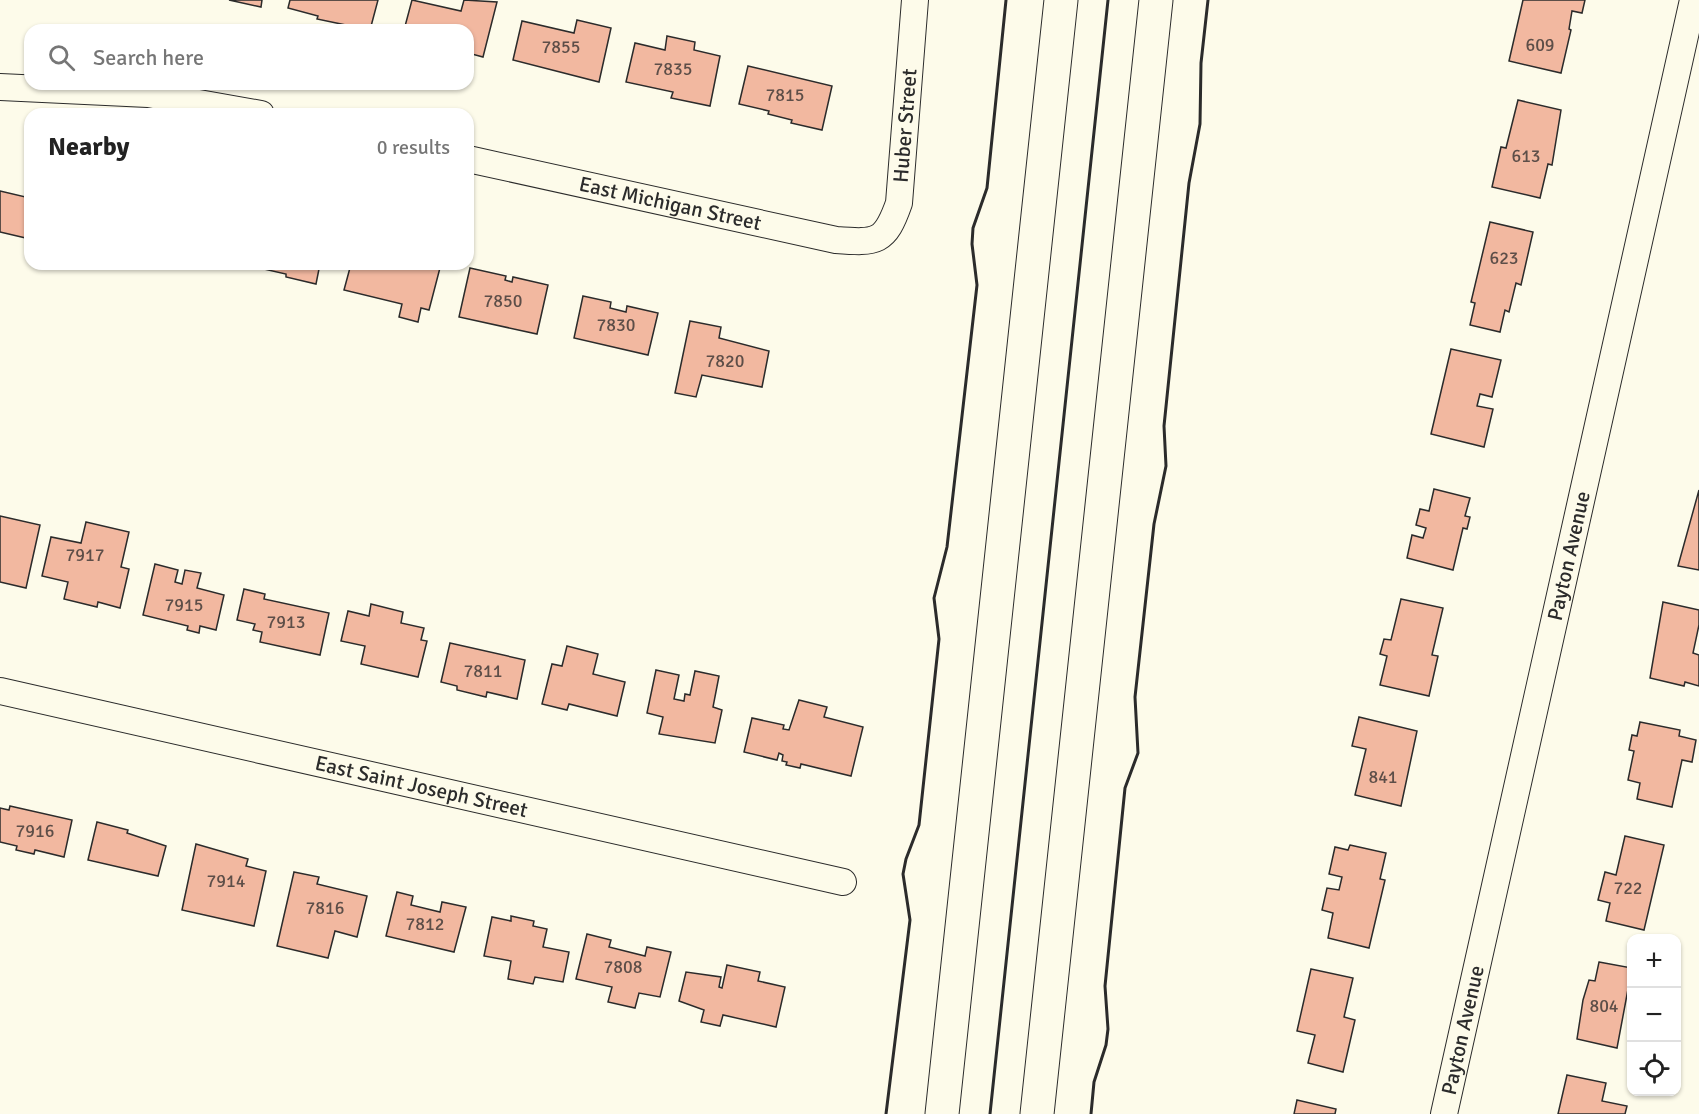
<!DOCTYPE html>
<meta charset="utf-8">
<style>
body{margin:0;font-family:Signika,sans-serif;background:#f2f2f2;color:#222}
.controls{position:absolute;right:18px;bottom:18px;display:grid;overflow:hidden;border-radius:12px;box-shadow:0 2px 4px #0004}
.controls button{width:54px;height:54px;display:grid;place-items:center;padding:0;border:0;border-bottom:2px solid #e0e0e0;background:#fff;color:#222;font:30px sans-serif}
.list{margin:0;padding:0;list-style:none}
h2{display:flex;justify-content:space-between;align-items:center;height:78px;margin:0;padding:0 24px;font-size:26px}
h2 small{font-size:20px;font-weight:400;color:#767676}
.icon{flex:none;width:33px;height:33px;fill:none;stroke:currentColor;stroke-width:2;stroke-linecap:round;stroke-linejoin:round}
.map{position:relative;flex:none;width:1699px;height:1114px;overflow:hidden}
.search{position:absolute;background:#fff;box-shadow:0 2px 4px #0004;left:24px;top:24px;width:450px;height:66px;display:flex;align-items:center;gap:15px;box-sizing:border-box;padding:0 21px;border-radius:18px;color:#767676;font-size:22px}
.panel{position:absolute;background:#fff;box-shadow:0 2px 4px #0004;left:24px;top:108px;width:450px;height:162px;border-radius:18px}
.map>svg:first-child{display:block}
.building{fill:#f2b8a0;stroke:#2b2b2b;stroke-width:1.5}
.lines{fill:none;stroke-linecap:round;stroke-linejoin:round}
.minor-casing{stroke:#2b2b2b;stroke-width:28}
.motorway-casing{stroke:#2b2b2b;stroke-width:35}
.minor{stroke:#fdfbea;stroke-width:26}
.motorway{stroke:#fdfbea;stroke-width:33}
.wall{stroke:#2b2b2b;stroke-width:3}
.labels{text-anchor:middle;stroke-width:4.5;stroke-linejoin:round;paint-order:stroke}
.number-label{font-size:18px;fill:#5d4e48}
.street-label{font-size:21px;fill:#2b2b2b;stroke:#fdfbea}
</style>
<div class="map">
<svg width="1699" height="1114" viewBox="0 0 1699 1114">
<rect width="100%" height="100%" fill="#fdfbea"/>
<!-- building -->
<g class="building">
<path d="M229,0H262L261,7Z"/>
<path d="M290,0H378L370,30L317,19L318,16L288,8Z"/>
<path d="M412,0L461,11L464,0L497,2L483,57L468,53V30H404Z"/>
<path d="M1523,0H1585L1582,13L1572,11L1569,29L1571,30L1561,73L1509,61Z"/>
<path d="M577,20L611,28L599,82L513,60L522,21L574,33Z"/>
<path d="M667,36L695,42L694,50L720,56L710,106L671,98L673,92L626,82L635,43L665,50Z"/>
<path d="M748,66L832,86L822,130L791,123L792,120L768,114L769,111L739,104Z"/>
<path d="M1518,100L1561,110L1552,165L1548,164L1540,198L1492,187L1501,147L1506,148Z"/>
<path d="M0,191L30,198V239L0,232Z"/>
<path d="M1490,222L1533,232L1521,285L1516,283L1509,312L1505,310L1500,332L1470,325L1475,303L1471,302Z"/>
<path d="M242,264H320L316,284L286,277V274Z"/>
<path d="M351,264H441L429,310L421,308L418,322L399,317L402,304L344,290Z"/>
<path d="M470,268L506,276L505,280L512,282L513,277L548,285L537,334L459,317Z"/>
<path d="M583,296L611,302L610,308L626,312L627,306L658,313L648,355L574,338Z"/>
<path d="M690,321L721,327L719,338L769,351L762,387L702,375L696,397L675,393Z"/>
<path d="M1451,349L1501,360L1492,397L1480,394L1477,406L1493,409L1484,447L1431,434Z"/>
<path d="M1434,489L1470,498L1465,516L1470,517L1467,529L1463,528L1453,570L1407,558L1412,535L1423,538L1426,528L1416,525L1420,509L1429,511Z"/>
<path d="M1699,490V570L1678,566Z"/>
<path d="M0,516L40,525L26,588L0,582Z"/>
<path d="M86,522L129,532L121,567L129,569L120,608L98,602L97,607L64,599L68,582L42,576L51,537L81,543Z"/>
<path d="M155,564L178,570L175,582L182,584L185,570L201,573L197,588L224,595L216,630L200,626L199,633L187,630L188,626L143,615Z"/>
<path d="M244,589L265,594L264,599L329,613L320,655L260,642L262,632L253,630L255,624L237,620Z"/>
<path d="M1401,599L1443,608L1432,655L1438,656L1429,696L1380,685L1387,656L1380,654L1384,639L1391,640Z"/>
<path d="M1663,602L1699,610V625L1693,653L1699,655V686L1685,682L1684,686L1650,678Z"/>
<path d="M371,604L403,612L401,623L424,628L421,640L427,641L418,677L361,664L365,646L341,641L348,611L369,616Z"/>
<path d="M450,643L525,660L517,699L487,692L486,697L457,690V686L441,682Z"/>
<path d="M567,646L598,654L593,674L625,682L617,716L569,704L567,710L542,704L552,664L562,666Z"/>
<path d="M656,670L679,675L674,699L684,701L685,694L690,695L695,671L719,676L713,707L722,710L715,743L659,734L663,717L647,713Z"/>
<path d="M799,700L827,707L824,717L863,727L851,776L801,764L800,768L786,765L787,762L782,761L783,755L779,753L777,760L744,752L752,718L784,725L783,729L789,730Z"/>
<path d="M1359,717L1417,731L1401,806L1355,795L1366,749L1352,746Z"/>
<path d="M1640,722L1680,730L1679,736L1696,740L1692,762L1682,760L1672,807L1637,799L1640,783L1628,780L1634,751L1629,750L1632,735L1637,736Z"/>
<path d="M10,806L72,820L64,857L35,850L34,854L16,850L17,846L0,842V808L9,810Z"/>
<path d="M97,822L128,830L127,833L166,846L158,876L88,860Z"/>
<path d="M1625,836L1664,845L1644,930L1606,921L1610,903L1598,900L1605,872L1616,875Z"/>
<path d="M196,844L248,859L246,866L266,871L254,926L182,910Z"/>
<path d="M1350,845L1386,853L1380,879L1385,880L1369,948L1328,938L1333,913L1322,910L1327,888L1339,890L1342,877L1329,874L1335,847L1348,850Z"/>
<path d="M294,872L319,877L317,884L367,896L357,937L335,931L328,958L277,946Z"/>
<path d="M397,892L413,896L411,905L440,912L442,902L466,907L454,952L386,936Z"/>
<path d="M511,916L534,921L533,926L547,929L543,947L569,952L563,982L535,977L533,984L508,979L511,961L484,956L492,917L511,921Z"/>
<path d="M587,934L611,940L609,947L645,956L647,947L671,952L660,997L639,993L635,1008L608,1002L612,987L576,979Z"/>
<path d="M1599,962L1632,968L1617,1048L1577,1039L1583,1000L1589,980L1595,981Z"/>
<path d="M727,965L760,972L758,981L785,987L776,1027L723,1015L720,1026L701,1022L704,1010L679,1001L686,972L721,977L719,987L722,988Z"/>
<path d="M1311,969L1353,978L1344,1017L1355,1020L1343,1072L1308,1063L1315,1035L1297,1031Z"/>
<path d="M1567,1075L1606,1083L1602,1101L1627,1106L1625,1114H1558Z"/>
<path d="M1297,1100L1336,1109L1335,1114H1294Z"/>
</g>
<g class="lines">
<!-- minor casing -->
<g class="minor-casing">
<g id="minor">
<path d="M0,87L148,94L261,114"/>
<path id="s1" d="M468,159L836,240C877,243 885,243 899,203L915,0"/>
<path id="s2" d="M0,691L843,882"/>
<path id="s3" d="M1444,1114L1693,0"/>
</g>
</g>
<!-- motorway casing -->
<g class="motorway-casing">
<g id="motorway">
<path d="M942,1114L1061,0"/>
<path d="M1037,1114L1156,0"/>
</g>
</g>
<!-- minor -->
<use href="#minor" class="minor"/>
<!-- motorway -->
<use href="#motorway" class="motorway"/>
<!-- wall -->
<g class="wall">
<path d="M886,1114L910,920L903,874L906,859L919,825L939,639L934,598L947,547L977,285L972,244L973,228L987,188L1006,0"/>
<path d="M990,1114L1108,0"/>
<path d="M1091,1114L1094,1082L1106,1045L1108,1029L1105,986L1125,788L1138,753L1135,697L1154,524L1166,466L1164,426L1189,183L1200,124L1201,63L1208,0"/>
</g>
</g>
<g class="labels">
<!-- number labels -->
<g class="number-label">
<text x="1540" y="51">609</text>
<text x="561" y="53">7855</text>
<text x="673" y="75">7835</text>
<text x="785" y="101">7815</text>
<text x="1526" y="162">613</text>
<text x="1504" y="264">623</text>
<text x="503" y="307">7850</text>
<text x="616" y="331">7830</text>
<text x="725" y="367">7820</text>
<text x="85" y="561">7917</text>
<text x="184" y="611">7915</text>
<text x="286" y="628">7913</text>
<text x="483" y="677">7811</text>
<text x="1383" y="783">841</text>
<text x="35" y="837">7916</text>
<text x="226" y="887">7914</text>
<text x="1628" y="894">722</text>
<text x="325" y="914">7816</text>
<text x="425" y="930">7812</text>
<text x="623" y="973">7808</text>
<text x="1604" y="1012">804</text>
</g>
<!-- street labels -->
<g class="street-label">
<text dy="7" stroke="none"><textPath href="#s1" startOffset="538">Huber Street</textPath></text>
<text dy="7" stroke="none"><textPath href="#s1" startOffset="207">East Michigan Street</textPath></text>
<text dy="7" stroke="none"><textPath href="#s3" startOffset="572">Payton Avenue</textPath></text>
<text dy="7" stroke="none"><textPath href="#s2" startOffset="432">East Saint Joseph Street</textPath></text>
<text dy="7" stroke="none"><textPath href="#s3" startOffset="86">Payton Avenue</textPath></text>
</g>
</g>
</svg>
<div class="controls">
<button>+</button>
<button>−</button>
<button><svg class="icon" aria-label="locate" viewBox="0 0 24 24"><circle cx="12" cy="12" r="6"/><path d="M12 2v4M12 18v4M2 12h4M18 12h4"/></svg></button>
</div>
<div class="search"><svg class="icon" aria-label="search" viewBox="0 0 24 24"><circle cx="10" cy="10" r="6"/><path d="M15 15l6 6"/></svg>Search here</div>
<section class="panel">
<h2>Nearby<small>0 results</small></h2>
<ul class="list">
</ul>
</section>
</div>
